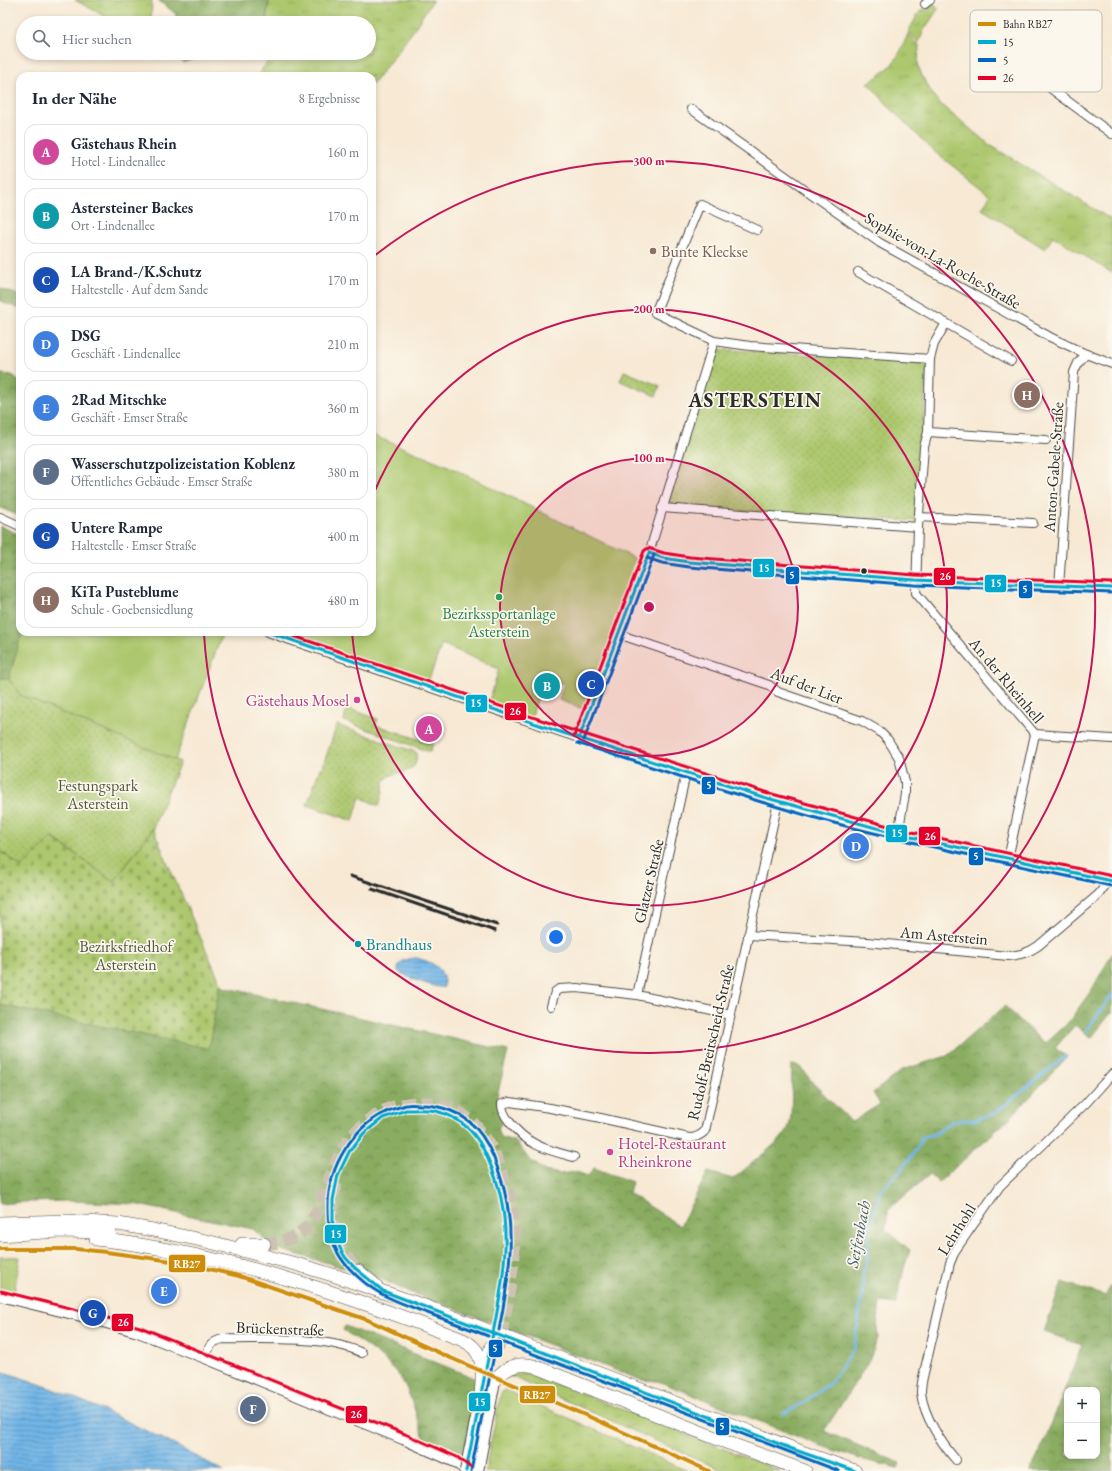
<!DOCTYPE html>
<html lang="de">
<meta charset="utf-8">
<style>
body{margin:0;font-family:"EB Garamond",serif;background:#f6f6f7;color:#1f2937}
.controls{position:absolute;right:12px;bottom:12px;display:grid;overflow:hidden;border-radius:8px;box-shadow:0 2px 6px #0003}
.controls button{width:36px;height:36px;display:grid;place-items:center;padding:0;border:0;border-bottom:1px solid #e0e1e3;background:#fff;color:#1f2937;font:20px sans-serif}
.you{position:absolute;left:556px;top:937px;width:14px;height:14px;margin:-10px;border:3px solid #fff;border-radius:50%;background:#1a73e8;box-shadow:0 0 0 6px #1a73e833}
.badge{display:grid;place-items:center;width:26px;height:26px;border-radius:50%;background:#c8321e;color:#fff;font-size:13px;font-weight:700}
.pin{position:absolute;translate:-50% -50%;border:2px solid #fff;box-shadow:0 1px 4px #0006}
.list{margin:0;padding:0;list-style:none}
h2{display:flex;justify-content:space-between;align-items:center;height:52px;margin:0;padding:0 16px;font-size:17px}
h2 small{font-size:13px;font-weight:400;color:#747a83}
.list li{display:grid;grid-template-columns:26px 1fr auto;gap:12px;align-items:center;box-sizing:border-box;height:56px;margin:0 8px 8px;padding:0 8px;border:1px solid #e0e1e3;border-radius:12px}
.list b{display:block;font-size:15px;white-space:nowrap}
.list p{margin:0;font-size:13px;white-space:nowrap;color:#747a83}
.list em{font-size:13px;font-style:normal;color:#747a83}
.icon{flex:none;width:22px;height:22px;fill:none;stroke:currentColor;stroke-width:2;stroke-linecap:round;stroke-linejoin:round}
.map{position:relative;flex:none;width:1112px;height:1471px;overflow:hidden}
.search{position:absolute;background:#fff;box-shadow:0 2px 6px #0003;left:16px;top:16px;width:360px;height:44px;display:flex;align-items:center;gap:10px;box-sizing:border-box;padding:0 14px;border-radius:22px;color:#747a83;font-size:15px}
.panel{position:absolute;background:#fff;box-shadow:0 2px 6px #0003;left:16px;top:72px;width:360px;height:564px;border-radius:12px}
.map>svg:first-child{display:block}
.grass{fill:url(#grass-tufts);stroke:#6c794c}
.forest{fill:url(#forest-crowns);stroke:#5a6c46;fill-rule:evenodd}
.cemetery{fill:url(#cemetery-stones);stroke:#6c794c}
.park{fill:url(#park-dots);stroke:#6c794c}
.pitch{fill:#acc76d;stroke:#6c794c}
.water{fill:url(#water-rules);stroke:#4e7089}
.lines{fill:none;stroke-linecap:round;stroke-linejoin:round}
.stream{stroke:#71b5e7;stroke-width:3}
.trunk-tunnel{stroke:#cec3b2;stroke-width:13;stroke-dasharray:13 6;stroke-linecap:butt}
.minor-casing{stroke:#4a4844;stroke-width:10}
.tertiary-casing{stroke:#4a4844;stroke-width:12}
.primary-casing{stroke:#4a4844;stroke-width:14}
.trunk-casing{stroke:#4a4844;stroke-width:14}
.minor{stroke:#fff;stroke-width:8}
.tertiary{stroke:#fff;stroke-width:10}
.primary{stroke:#fff;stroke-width:12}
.trunk{stroke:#fff;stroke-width:13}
.rail{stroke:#2b2b2b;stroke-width:3}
.primary-bridge-casing{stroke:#4a4844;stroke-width:14;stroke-linecap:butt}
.primary-bridge{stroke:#fff;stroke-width:12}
.bus-1-casing{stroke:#fbf7ec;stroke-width:6}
.bus-2-casing{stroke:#fbf7ec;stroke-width:6}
.bus-3-casing{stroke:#fbf7ec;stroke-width:6}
.bus-1{stroke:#00a9ce;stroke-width:3}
.bus-2{stroke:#0065bd;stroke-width:3}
.bus-3{stroke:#e4002b;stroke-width:3}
.rail-1-casing{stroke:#fbf7ec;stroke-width:7}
.rail-1{stroke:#ce8d09;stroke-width:4}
.ring{fill:none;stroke:#c2185b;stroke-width:2}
.education-dot{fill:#8d6e63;stroke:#fbf7ec;stroke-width:1.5}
.bus-dot{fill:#2b2b2b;stroke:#fbf7ec;stroke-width:1.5}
.leisure-dot{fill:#2e9e5b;stroke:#fbf7ec;stroke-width:1.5}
.hotel-dot{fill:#d1479c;stroke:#fbf7ec;stroke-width:1.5}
.culture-dot{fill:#0f9aa8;stroke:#fbf7ec;stroke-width:1.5}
.labels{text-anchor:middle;stroke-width:3.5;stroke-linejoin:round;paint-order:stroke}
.education-label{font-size:16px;fill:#785e54;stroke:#fbf7ec;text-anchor:start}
.street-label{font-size:16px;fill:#2b2b2b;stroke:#fbf7ec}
.leisure-label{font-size:16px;fill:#27864d;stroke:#fbf7ec}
.hotel-label{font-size:16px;fill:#b23c85;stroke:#fbf7ec;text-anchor:end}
.park-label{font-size:16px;fill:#525a3f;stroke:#fbf7ec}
.culture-label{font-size:16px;fill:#0d838f;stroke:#fbf7ec;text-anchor:start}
.water-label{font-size:17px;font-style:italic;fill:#445b6d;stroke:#fbf7ec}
.district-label{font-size:20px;font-weight:bold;letter-spacing:1px;fill:#2b2b2b;stroke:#fbf7ec}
.key{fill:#fbf7ec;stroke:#bdbab2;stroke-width:1}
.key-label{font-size:11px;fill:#2b2b2b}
.centre{fill:#c2185b;stroke:#fbf7ec;stroke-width:2}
.ring-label{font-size:12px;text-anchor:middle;font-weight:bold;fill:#c2185b;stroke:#fbf7ec;stroke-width:3.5;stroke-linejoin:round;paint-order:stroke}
.line-badge{stroke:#fbf7ec;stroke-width:1.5}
.badge-label{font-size:11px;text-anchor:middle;font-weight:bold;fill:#fff}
</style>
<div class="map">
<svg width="1112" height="1471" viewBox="0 0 1112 1471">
<defs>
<pattern id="grass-tufts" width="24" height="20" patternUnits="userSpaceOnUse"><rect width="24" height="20" fill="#acc76d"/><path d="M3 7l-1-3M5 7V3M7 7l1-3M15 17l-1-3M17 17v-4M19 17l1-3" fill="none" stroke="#94ab5f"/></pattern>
<pattern id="forest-crowns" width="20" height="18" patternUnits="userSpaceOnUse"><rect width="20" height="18" fill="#89ac60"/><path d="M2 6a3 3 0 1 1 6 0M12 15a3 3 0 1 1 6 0" fill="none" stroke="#708c4f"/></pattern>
<pattern id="cemetery-stones" width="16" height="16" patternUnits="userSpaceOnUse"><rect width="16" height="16" fill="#acc76d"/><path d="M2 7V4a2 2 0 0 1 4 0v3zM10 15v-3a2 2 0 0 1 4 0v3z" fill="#94ab5f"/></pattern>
<pattern id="park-dots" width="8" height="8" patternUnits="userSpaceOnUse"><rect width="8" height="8" fill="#acc76d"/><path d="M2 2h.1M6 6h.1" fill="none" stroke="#94ab5f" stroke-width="1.8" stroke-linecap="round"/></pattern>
<pattern id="water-rules" width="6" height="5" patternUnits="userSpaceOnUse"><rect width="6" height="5" fill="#71b5e7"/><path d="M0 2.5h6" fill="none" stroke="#5d93bb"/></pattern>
</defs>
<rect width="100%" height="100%" fill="#fbf7ec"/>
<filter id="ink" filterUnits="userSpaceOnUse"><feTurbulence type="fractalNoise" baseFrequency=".025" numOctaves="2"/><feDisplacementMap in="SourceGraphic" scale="8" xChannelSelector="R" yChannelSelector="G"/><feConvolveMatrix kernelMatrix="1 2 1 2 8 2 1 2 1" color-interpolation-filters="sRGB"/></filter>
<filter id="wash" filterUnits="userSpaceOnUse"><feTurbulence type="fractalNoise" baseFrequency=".012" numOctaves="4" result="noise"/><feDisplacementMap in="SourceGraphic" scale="16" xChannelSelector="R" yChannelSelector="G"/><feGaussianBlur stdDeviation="0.9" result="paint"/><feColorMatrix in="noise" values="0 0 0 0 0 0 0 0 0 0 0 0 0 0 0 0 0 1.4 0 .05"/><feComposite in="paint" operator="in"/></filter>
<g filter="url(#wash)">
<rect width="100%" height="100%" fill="#f7e9d4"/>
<!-- grass -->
<g class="grass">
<path d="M75,0H152L151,23H117Z"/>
<path d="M270,0H433L410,35L372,85V76H257L274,53H369V23H269C265,16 268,7 270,0Z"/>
<path d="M934,4L938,9L924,30L919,42L908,32L918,14L923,8L925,11Z"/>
<path d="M908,34L919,45L918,66L923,78L935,98L948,111L990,145L1112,220V273L1053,236L1045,249L982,209L990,195L936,153L893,111L868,83C892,68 897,61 908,34Z"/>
<path d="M0,1257H20L14,1294L0,1290Z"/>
<path d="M521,1373L536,1376L781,1471H724L510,1376L513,1374Z"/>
<path d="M505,1390L688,1471H485L501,1393Z"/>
</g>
<!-- forest -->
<g class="forest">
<path d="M158,0H270C268,7 265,16 269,23H255L205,16L190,23H175L176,14Z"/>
<path d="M174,53H195L196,58L183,63Z"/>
<path d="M0,288L20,296V309L0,301Z"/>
<path d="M0,374L12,375L20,381V516L0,508Z"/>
<path d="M0,526L20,535V632H22L9,679L0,678Z"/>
<path d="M1112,954V1012L1091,1038L1075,1025L1055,1048L1067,1057L1010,1118L939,1182L929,1175L889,1209L885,1229L910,1250L904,1268L896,1304L880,1302L877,1328L878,1338L869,1361L824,1431L900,1463L898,1468L860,1459L816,1444L658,1381L641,1380L488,1321L404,1290L380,1278L275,1248L253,1229L134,1204L71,1201L24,1202L0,1204V1005L206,1048L210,1044L219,986L508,1051L497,1096L498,1110L503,1121L498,1128L501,1137L516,1142L529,1159L545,1171L560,1174L576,1172L588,1176L594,1168L632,1182L629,1193L680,1226L708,1172L733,1179L780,1140C783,1135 787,1132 789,1126C793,1114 791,1080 792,1065L801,1067L812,1082L852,1122L880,1104L873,1093L902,1070L947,1056L1005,1006L1045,1044L1067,1024L1091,991Z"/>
<path d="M1062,1282L1106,1296L1109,1287L1112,1288V1471H1030L1046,1438L1082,1345L1044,1332ZM1067,1390H1097V1456H1067Z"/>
<path d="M345,1326L477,1379L476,1389L464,1453L424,1438C418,1420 413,1402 405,1385C392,1361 365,1345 343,1330Z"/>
</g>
<!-- cemetery -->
<path class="cemetery" d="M153,828L167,862L222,986H219L210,1044L206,1048L0,1005V851L22,867L51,837L114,882Z"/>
<!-- park -->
<g class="park">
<path d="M716,349L928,362L915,521L667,507Z"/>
<path d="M624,371L660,386L656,396L620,381Z"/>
<path d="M0,678L9,679L20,695L180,762L153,828L114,882L52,837L22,867L0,851Z"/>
<path d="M347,708L378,719L376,725L433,744L430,752L344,721Z"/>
<path d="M337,725L416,752C419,773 404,770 392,775C389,776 386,779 384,781L383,792L379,806L360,797L353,821L307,805L320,768H322Z"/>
</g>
<!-- pitch -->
<g class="pitch">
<path d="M372,435L448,466L640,561L586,710L559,700L564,684L545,677L531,718L488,704L499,669L442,644L428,682L302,641L280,632H372Z"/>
<path d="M22,632H223L175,760L20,695L9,679Z"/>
</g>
<!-- water -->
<g class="water">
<path d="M416,958C432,962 445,967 444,987C437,989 403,976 398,971C398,960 407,959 416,958Z"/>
<path d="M0,1371C78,1394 152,1433 224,1471H0Z"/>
</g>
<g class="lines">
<!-- stream -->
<g class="stream">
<path d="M1086,1031L1112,995"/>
<path d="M783,1414L806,1401L831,1382L854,1349L863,1287V1272L868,1257V1238L880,1191L901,1170L915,1151L923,1137L935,1134L951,1122L963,1120H975L995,1113L1066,1056"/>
</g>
</g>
</g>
<g filter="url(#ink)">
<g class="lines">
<!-- trunk-tunnel -->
<g class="trunk-tunnel">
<path d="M336,1183C327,1217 333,1246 358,1271"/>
<path d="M264,1244C276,1243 288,1241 299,1234C313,1225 320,1207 325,1191C330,1179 334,1166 340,1155C353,1129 378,1108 407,1104C458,1096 486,1128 502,1173C508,1191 513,1210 514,1229C515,1269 505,1310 498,1349"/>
</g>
<!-- minor casing -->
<g class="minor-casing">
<g id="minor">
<path d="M925,4L930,0"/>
<path d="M1011,59L1112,134"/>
<path d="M691,109L880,243L1050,337L1086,354L1112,364"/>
<path d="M757,230L700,204L655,313L714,341L750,346L930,359"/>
<path d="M858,272L1011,361"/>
<path d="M946,323L934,344L930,359L928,432L924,447L918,527L916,593L1035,734L1008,859"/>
<path d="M928,432L1046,440"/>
<path d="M662,508L918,527"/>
<path d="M0,517L20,526"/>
<path d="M919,517L1033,523"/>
<path d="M649,553L663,558L689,562L915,580L1112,588"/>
<path d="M1059,587L1074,372L1078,363L1086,354"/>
<path d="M268,632L284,638C466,699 647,765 833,817C924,843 1019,860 1112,881"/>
<path d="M618,634L769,685L778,692L862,721L879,731L888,740L899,758L905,782V794L898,834"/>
<path d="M1035,734L1112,739"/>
<path d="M579,738L649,553L714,341"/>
<path d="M748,935L867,942L1008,956C1020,955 1028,953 1038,946L1099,894L1109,880"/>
<path d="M637,995L686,773"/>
<path d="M551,1006L555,992L559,989L577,988L637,995L731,1015"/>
<path d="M574,1157C547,1150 526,1145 509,1121C505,1116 502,1111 502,1104L510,1102L550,1108L596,1117L689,1138C696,1138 700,1136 705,1131L778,802"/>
<path d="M205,1358C209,1347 210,1342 223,1339C263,1340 327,1335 362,1353"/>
<path d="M956,1460C941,1443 924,1416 921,1393C921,1388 922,1382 923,1377L950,1263L955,1251L1000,1186L1086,1103L1112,1074"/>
</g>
</g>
<!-- tertiary casing -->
<g class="tertiary-casing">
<path id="tertiary" d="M0,1296L89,1318L138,1332L205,1358L403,1439L455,1462L467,1471"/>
</g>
<!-- primary casing -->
<g class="primary-casing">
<path id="primary" d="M477,1471L494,1381"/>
</g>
<!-- trunk casing -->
<g class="trunk-casing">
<g id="trunk">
<path d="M0,1223L68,1221L118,1224L153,1230L206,1241L296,1264L336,1276L427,1307L802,1452L855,1471"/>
<path d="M0,1235L59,1231L110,1232"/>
<path d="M96,1239C221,1253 346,1294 463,1340C488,1353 482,1374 481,1398"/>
<path d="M242,1244H264"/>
<path d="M358,1271L376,1286"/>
<path d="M486,1373L491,1347"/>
<path d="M494,1381C505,1367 518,1362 534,1366L723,1441L805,1471"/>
</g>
</g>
<!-- minor -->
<use href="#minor" class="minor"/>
<!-- tertiary -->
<use href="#tertiary" class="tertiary"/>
<!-- primary -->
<use href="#primary" class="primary"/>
<!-- trunk -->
<use href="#trunk" class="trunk"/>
<!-- rail -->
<g class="rail">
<path d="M350,876L497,925"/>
<path d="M372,889L495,931"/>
</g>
<!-- primary-bridge casing -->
<g class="primary-bridge-casing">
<path id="primary-bridge" d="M466,1471L481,1398"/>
</g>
<!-- primary-bridge -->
<use href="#primary-bridge" class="primary-bridge"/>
<!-- bus-1 casing -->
<g class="bus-1-casing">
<g id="bus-1">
<path d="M649,553L663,558L689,562L915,580L1112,588"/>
<path d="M268,632L557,731L763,797L902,835L1112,881"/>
<path d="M579,738L649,553"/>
<path d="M406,1110C416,1110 427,1109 436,1111C463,1118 478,1135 488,1159C515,1217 505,1272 493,1333L383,1291L355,1268L345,1257L340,1248L333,1225V1200L338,1175L349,1152L364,1133L383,1118Z"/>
<path d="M493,1333L795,1450L855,1471"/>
<path d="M466,1471L493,1333"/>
</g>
</g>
<!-- bus-2 casing -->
<g class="bus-2-casing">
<g id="bus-2">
<path d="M647,558L662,563L689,567L915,585L1112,593"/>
<path d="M584,740L654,555"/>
<path d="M577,743C663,770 747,800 834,823C925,847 1019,865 1111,886"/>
<path d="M488,1336C468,1328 449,1321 430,1314C396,1301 375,1296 349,1268C333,1252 328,1231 328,1209C327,1167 354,1123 393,1109C397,1108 402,1106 406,1105C411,1104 417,1105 422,1105C441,1105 462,1113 475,1127C486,1139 493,1154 498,1169C518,1224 510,1274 499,1330"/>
<path d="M471,1471L497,1340L839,1471"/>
</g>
</g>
<!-- bus-3 casing -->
<g class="bus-3-casing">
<g id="bus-3">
<path d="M282,632L559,726L765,792L903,830L1112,876"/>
<path d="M574,736L644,551L648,548L664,553L690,557L915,575L1112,583"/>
<path d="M1,1291L90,1313L140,1327L405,1434L457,1457L470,1467"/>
</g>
</g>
<!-- bus-1 -->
<use href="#bus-1" class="bus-1"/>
<!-- bus-2 -->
<use href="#bus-2" class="bus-2"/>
<!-- bus-3 -->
<use href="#bus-3" class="bus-3"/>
<!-- rail-1 casing -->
<g class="rail-1-casing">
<path id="rail-1" d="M0,1249H76L106,1252L179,1262L239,1276L368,1320L446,1356L592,1418L709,1471"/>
</g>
<!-- rail-1 -->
<use href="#rail-1" class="rail-1"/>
</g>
</g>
<!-- distance rings -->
<circle cx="649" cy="607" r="149" fill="#c2185b" fill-opacity=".12"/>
<g class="ring">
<circle cx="649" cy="607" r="149"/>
<path d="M373 495A298 298 0 1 1 352 633"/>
<path d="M374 256A446 446 0 1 1 204 634"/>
</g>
<!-- markers -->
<circle class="education-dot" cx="653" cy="251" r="4"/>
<circle class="bus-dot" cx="864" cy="571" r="3.5"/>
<circle class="leisure-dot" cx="499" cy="597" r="4"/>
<g class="hotel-dot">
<circle cx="357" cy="700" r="4"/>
<circle cx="610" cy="1152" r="4"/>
</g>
<circle class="culture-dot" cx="358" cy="944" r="4"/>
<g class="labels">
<!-- education labels -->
<g class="education-label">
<text x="661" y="257">Bunte Kleckse</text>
</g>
<!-- street labels -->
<g class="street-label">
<text transform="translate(943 260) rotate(30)" y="6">Sophie-von-La-Roche-Straße</text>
<text transform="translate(1053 467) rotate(-86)" y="6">Anton-Gabele-Straße</text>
<text transform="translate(1007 680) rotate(50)" y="6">An der Rheinhell</text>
<text transform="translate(807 685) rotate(21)" y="6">Auf der Lier</text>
<text transform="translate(648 881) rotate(-77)" y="6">Glatzer Straße</text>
<text transform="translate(944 935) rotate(5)" y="6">Am Asterstein</text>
<text transform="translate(710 1042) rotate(-77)" y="6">Rudolf-Breitscheid-Straße</text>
<text transform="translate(956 1229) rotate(-58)" y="6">Lehrhohl</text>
<text transform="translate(280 1328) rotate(2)" y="6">Brückenstraße</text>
</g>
<!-- leisure labels -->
<g class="leisure-label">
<text x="499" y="619">Bezirkssportanlage<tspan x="499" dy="18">Asterstein</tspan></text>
</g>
<!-- hotel labels -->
<g class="hotel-label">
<text x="349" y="706">Gästehaus Mosel</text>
<text x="618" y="1149" text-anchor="start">Hotel-Restaurant<tspan x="618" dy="18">Rheinkrone</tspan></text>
</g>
<!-- park labels -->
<g class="park-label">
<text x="98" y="791">Festungspark<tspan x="98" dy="18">Asterstein</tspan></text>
<text x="126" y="952">Bezirksfriedhof<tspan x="126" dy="18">Asterstein</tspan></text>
</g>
<!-- culture labels -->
<g class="culture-label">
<text x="366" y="950">Brandhaus</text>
</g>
<!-- water labels -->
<g class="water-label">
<text transform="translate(858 1234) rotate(-79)" y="6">Seifenbach</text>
</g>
<!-- district labels -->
<g class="district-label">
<text x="755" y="407">ASTERSTEIN</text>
</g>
</g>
<!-- legend -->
<rect x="970" y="10" width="132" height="82" rx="6" class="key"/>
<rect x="978" y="22" width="18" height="4" fill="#ce8d09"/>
<rect x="978" y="40" width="18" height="4" fill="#00a9ce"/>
<rect x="978" y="58" width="18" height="4" fill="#0065bd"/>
<rect x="978" y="76" width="18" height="4" fill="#e4002b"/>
<g class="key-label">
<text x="1003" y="28">Bahn RB27</text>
<text x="1003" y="46">15</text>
<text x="1003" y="64">5</text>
<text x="1003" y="82">26</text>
</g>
<circle cx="649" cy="607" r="6" class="centre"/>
<g class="ring-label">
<text x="649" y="165">300 m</text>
<text x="649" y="313">200 m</text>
<text x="649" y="462">100 m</text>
</g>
<g class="line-badge">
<rect x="752" y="558" width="23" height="20" rx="4" fill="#00a9ce"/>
<rect x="785" y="566" width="15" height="19" rx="4" fill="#0065bd"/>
<rect x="933" y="567" width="23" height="19" rx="4" fill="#e4002b"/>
<rect x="984" y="574" width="23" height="19" rx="4" fill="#00a9ce"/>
<rect x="1018" y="580" width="15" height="19" rx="4" fill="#0065bd"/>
<rect x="465" y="694" width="23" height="19" rx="4" fill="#00a9ce"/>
<rect x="504" y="702" width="23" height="19" rx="4" fill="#e4002b"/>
<rect x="701" y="776" width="15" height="19" rx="4" fill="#0065bd"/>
<rect x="885" y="824" width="23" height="19" rx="4" fill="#00a9ce"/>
<rect x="918" y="826" width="23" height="20" rx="4" fill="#e4002b"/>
<rect x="968" y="847" width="16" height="19" rx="4" fill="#0065bd"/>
<rect x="324" y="1224" width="23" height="20" rx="4" fill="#00a9ce"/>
<rect x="168" y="1254" width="38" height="19" rx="4" fill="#ce8d09"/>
<rect x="111" y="1313" width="23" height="19" rx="4" fill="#e4002b"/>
<rect x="488" y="1339" width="15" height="19" rx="4" fill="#0065bd"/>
<rect x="519" y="1385" width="37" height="19" rx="4" fill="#ce8d09"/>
<rect x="468" y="1392" width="23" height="20" rx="4" fill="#00a9ce"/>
<rect x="345" y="1405" width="23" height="19" rx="4" fill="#e4002b"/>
<rect x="715" y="1417" width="15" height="19" rx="4" fill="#0065bd"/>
</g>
<g class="badge-label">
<text x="764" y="572">15</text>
<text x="792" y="579">5</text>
<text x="945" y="580">26</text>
<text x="996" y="587">15</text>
<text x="1025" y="593">5</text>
<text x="476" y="707">15</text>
<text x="515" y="715">26</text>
<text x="709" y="789">5</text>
<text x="897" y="837">15</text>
<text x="930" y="840">26</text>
<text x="976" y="860">5</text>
<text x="336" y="1238">15</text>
<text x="187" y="1268">RB27</text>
<text x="123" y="1326">26</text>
<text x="495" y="1352">5</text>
<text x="537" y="1399">RB27</text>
<text x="480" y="1406">15</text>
<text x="356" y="1418">26</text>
<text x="722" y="1430">5</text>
</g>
</svg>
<div class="controls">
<button>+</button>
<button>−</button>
</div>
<div class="you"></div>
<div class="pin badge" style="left:429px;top:729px;background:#d1479c">A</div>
<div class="pin badge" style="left:547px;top:686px;background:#0f9aa8">B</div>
<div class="pin badge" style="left:591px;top:684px;background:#1a4fb4">C</div>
<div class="pin badge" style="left:856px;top:846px;background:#3f7fe0">D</div>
<div class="pin badge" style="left:164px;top:1291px;background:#3f7fe0">E</div>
<div class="pin badge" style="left:253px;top:1409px;background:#5c6f8a">F</div>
<div class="pin badge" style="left:93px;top:1313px;background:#1a4fb4">G</div>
<div class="pin badge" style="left:1027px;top:395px;background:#8d6e63">H</div>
<div class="search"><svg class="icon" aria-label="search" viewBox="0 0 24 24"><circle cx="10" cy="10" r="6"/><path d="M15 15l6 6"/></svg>Hier suchen</div>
<section class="panel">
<h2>In der Nähe<small>8 Ergebnisse</small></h2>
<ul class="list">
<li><span class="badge" style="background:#d1479c">A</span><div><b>Gästehaus Rhein</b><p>Hotel · Lindenallee</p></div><em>160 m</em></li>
<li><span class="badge" style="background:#0f9aa8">B</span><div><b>Astersteiner Backes</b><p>Ort · Lindenallee</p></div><em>170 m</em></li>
<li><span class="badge" style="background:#1a4fb4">C</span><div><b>LA Brand-/K.Schutz</b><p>Haltestelle · Auf dem Sande</p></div><em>170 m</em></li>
<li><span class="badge" style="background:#3f7fe0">D</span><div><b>DSG</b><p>Geschäft · Lindenallee</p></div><em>210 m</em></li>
<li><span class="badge" style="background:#3f7fe0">E</span><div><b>2Rad Mitschke</b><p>Geschäft · Emser Straße</p></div><em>360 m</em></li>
<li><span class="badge" style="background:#5c6f8a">F</span><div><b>Wasserschutzpolizeistation Koblenz</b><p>Öffentliches Gebäude · Emser Straße</p></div><em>380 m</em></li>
<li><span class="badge" style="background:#1a4fb4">G</span><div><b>Untere Rampe</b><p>Haltestelle · Emser Straße</p></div><em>400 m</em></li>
<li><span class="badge" style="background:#8d6e63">H</span><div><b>KiTa Pusteblume</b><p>Schule · Goebensiedlung</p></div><em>480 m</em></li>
</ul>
</section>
</div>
